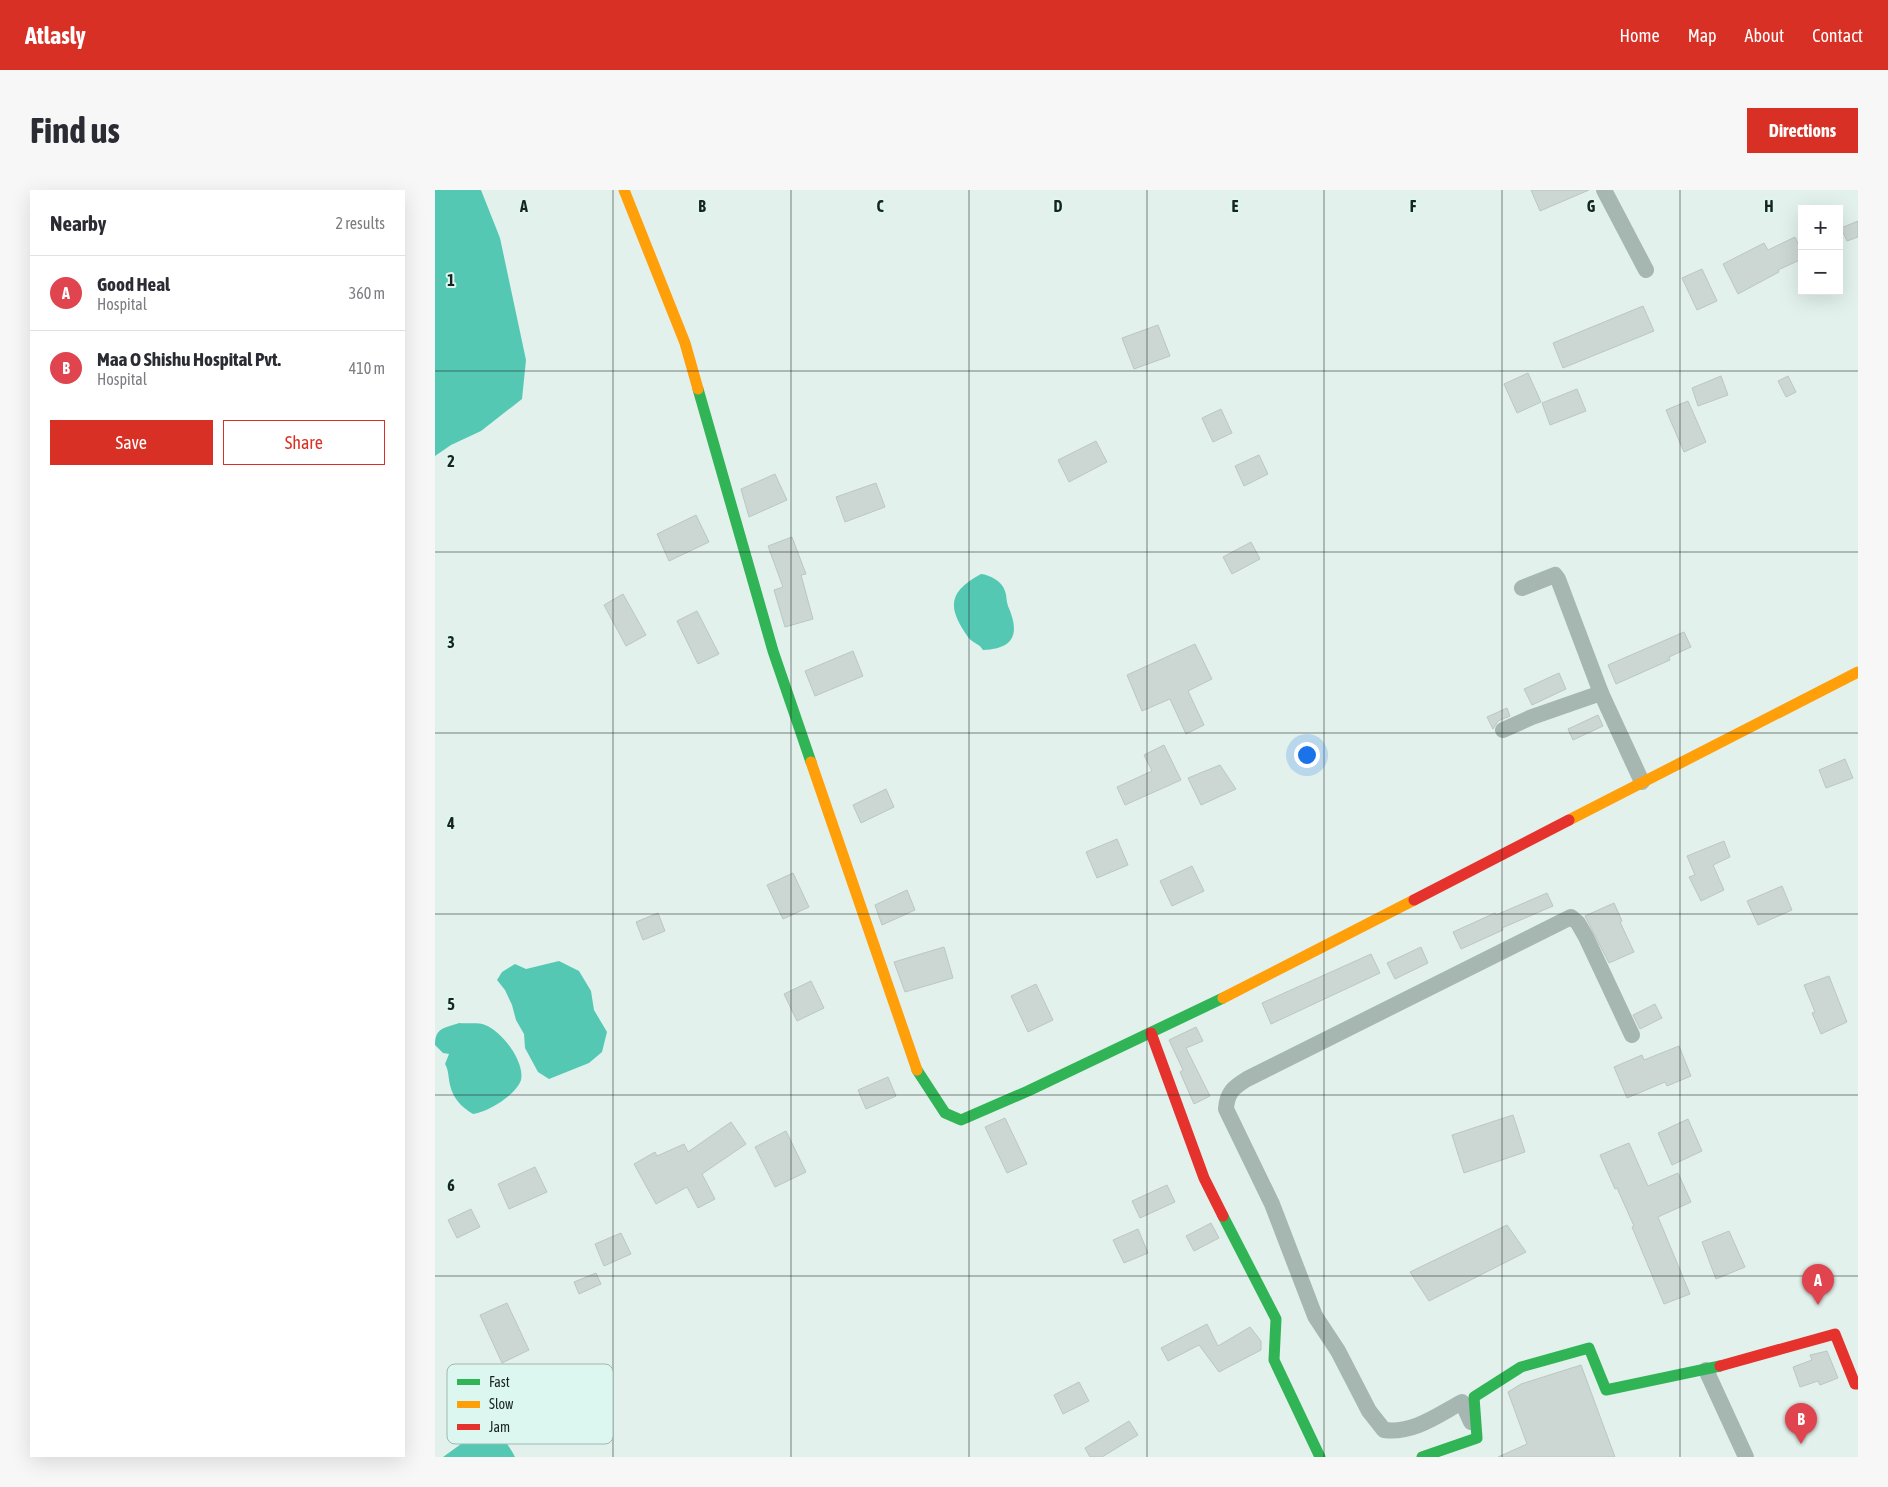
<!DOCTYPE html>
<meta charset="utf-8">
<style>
body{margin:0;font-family:"Asap Condensed",sans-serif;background:#f7f7f7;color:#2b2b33}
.controls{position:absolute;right:15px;top:15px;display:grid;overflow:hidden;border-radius:0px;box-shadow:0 5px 20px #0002}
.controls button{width:45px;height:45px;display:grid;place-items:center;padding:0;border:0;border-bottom:1px solid #e1e1e2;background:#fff;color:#2b2b33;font:25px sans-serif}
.you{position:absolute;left:871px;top:564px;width:18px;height:18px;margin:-12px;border:4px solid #fff;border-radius:50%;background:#1a73e8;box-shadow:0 0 0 8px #1a73e833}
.badge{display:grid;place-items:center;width:32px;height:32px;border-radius:50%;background:#d93025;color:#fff;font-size:16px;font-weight:700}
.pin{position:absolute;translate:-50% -41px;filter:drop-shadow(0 1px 2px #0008)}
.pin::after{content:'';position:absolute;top:26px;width:18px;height:15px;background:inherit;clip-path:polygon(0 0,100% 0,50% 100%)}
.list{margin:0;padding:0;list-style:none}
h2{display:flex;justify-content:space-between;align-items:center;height:65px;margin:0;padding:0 20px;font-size:21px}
h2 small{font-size:16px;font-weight:400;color:#7c7c81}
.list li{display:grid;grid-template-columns:32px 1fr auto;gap:15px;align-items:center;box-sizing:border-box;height:75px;padding:0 20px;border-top:1px solid #e1e1e2}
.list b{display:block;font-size:19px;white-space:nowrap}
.list p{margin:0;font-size:16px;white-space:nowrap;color:#7c7c81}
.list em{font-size:16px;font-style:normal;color:#7c7c81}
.actions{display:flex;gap:10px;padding:15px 20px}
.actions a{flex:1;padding:11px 0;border:1px solid #d93025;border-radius:0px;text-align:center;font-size:18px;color:#d93025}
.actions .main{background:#d93025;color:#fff}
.map{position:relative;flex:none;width:1423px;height:1267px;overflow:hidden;border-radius:0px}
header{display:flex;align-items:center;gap:30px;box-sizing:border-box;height:70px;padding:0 25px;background:#d93025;color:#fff}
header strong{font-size:24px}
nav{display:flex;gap:28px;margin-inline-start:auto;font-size:18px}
.intro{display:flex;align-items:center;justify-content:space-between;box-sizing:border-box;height:120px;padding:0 30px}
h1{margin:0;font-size:35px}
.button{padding:12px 22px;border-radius:0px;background:#d93025;color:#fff;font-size:18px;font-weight:700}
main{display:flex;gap:30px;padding:0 30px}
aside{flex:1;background:#fff;border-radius:0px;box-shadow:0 5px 20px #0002}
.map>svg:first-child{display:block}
.water{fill:#55c8b3}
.building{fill:#ccd7d3;stroke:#bac7c3}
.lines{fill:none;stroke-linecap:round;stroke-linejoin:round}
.street{stroke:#a6b6b1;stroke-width:16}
.fast{stroke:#30b455;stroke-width:11}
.slow{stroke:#ff9f0a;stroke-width:11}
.jam{stroke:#e5322d;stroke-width:11}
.grid{fill:none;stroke:#192320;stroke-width:1;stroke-opacity:0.55}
.key{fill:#dcf7ef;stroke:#a2b7b1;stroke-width:1}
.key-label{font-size:14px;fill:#192320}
.grid-label{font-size:16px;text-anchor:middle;font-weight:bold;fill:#192320;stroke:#dcf7ef;stroke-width:4;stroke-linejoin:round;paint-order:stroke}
</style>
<header>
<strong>Atlasly</strong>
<nav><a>Home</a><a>Map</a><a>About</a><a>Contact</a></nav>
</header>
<div class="intro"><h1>Find us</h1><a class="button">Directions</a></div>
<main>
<aside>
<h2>Nearby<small>2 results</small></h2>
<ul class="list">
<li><span class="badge" style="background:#e0444e">A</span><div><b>Good Heal</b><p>Hospital</p></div><em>360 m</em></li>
<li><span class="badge" style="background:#e0444e">B</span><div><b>Maa O Shishu Hospital Pvt.</b><p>Hospital</p></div><em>410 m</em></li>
</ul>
<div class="actions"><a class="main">Save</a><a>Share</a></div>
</aside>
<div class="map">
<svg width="1423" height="1267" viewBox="0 0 1423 1267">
<rect width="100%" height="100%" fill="#e2f1ec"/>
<!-- water -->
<g class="water">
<path d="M0,0H46L65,48L91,170L87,209L46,241L16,255L0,266Z"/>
<path d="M546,384C555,385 567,391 570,401C572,406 571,411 573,416C585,443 580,459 548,460C544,453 537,453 533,447C512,417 513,402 546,384Z"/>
<path d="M124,771L144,781L156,801L159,820L172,842L167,862L154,873L114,889L103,882L90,858L89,844L81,830L77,815L70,800L62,790L67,782L80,774L91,779Z"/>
<path d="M24,833C31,834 44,832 50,835C67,841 90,872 86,890C81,905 53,922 38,924C26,917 18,908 15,895C13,887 14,881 10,874L14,864L8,863L0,855C0,838 9,838 24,833Z"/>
<path d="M44,1241C65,1242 70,1249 80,1267H8Z"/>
</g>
<!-- building -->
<g class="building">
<path d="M1096,0H1154L1105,21Z"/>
<path d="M1423,31V47L1412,51L1406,38Z"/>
<path d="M1360,47L1367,62V69L1343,80L1344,82L1303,104L1288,74L1329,53L1333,60Z"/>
<path d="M1267,79L1282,111L1262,120L1247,88Z"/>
<path d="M1208,116L1219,141L1128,178L1118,153Z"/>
<path d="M723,135L735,166L699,179L687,148Z"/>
<path d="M1093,183L1106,212L1082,223L1069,194Z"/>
<path d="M1286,186L1293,205L1263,216L1257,198Z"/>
<path d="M1353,186L1361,202L1351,207L1343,191Z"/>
<path d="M1142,199L1151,221L1115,235L1107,213Z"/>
<path d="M1253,211L1271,252L1249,262L1231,220Z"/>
<path d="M786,219L797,243L778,252L767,228Z"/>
<path d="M661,251L672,272L634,292L623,270Z"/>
<path d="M824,265L833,284L809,296L800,276Z"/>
<path d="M340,284L352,310L314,327L306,299Z"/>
<path d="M441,293L450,317L410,332L401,307Z"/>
<path d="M261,325L274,352L234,371L222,344Z"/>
<path d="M357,347L371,384L366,385L378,429L350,437L339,400L348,397L333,356Z"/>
<path d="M816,352L825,369L797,384L788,367Z"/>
<path d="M188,404L211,445L191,456L169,415Z"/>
<path d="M262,421L284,464L263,474L242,431Z"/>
<path d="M1249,442L1256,457L1234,467L1235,470L1181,494L1173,475Z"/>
<path d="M760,454L777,489L753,501L769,535L751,544L735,509L707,521L692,485Z"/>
<path d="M418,461L428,486L380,506L370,481Z"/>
<path d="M1124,483L1131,499L1097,515L1089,499Z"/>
<path d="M1072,518L1075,526L1063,531L1058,539L1052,527Z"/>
<path d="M1163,525L1168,536L1138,550L1133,539Z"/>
<path d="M729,555L746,590L690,615L682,597L717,581L709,565Z"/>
<path d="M1410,569L1418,588L1391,598L1384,580Z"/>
<path d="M785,575L801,599L766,615L753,588Z"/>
<path d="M451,599L459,617L426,633L418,615Z"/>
<path d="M682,649L693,675L662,688L651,662Z"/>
<path d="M1289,651L1295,667L1278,675L1289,700L1266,711L1254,687L1260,685L1252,666Z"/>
<path d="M757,676L769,701L737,716L725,691Z"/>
<path d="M358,683L374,717L348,729L332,695Z"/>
<path d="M1347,696L1357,720L1323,735L1312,711Z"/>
<path d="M472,700L480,720L447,735L440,715Z"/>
<path d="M1112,703L1118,716L1067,738L1068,740L1026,759L1018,742L1060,723L1061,725Z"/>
<path d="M1179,713L1187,731L1185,732L1199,762L1174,773L1150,726Z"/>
<path d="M223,723L230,741L208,750L201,732Z"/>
<path d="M509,757L518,788L470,802L459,772Z"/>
<path d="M986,757L993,773L960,789L952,773Z"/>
<path d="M936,764L945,783L836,834L827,813Z"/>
<path d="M1394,786L1412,832L1386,844L1377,823L1380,822L1369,795Z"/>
<path d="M376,791L389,818L362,831L349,804Z"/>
<path d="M601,794L618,830L593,842L576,806Z"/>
<path d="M1220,814L1227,828L1205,839L1198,825Z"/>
<path d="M761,837L768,851L751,858L775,906L759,914L745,882L748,880L734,850Z"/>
<path d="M1244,856L1256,886L1232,896L1230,892L1192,908L1179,877L1207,865L1209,870Z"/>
<path d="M453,887L461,906L431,919L423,900Z"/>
<path d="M1078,925L1090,962L1029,983L1017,945Z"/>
<path d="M570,928L592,974L572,983L550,937Z"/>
<path d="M1253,929L1267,961L1237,975L1223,943Z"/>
<path d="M296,932L311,954L267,984L280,1009L263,1018L252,997L221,1014L199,974L220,962L222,966L249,954L253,962Z"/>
<path d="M351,941L371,982L340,997L320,957Z"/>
<path d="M1194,953L1213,996L1243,983L1256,1012L1223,1027L1255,1104L1229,1114L1197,1037L1199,1036L1182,998L1180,999L1165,965Z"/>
<path d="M100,977L112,1002L74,1019L63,994Z"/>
<path d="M732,995L740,1012L705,1028L697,1011Z"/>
<path d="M36,1019L45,1037L22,1048L13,1030Z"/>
<path d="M776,1033L784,1048L759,1061L751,1046Z"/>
<path d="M1072,1035L1091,1062L994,1111L975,1082Z"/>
<path d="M703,1039L713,1063L689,1073L678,1050Z"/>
<path d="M1294,1041L1310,1077L1281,1089L1267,1052Z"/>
<path d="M186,1043L196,1064L169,1076L160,1054Z"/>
<path d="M161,1083L166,1094L144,1104L139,1092Z"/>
<path d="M72,1113L94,1160L67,1173L45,1125Z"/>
<path d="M772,1134L783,1156L815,1137L826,1151V1160L784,1182L764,1155L733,1171L726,1158Z"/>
<path d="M1392,1161L1403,1188L1385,1195L1383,1191L1365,1197L1358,1177L1377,1170L1375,1165Z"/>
<path d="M1146,1175L1180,1267H1063L1092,1254L1073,1202L1086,1194Z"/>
<path d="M644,1192L654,1211L628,1224L619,1205Z"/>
<path d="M694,1231L703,1245L667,1267H655L650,1258Z"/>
</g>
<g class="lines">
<!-- street -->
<g class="street">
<path d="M1169,0L1211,80"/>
<path d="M1087,398L1120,385L1123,389L1166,503L1207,592"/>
<path d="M1068,540L1097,527L1166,503"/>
<path d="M1271,1180L1311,1267"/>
<path d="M1036,1232L1027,1212C1003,1225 978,1244 949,1240L934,1221L903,1161L880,1126L837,1014L791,919C792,902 799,897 812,889L1136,727L1143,733L1151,747L1197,845"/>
</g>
<!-- fast -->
<g class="fast">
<path d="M263,199L338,461L376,572"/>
<path d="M482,880L510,923L526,930L593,901L788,808"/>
<path d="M788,1026L841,1129L839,1170L885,1267"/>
<path d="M987,1267L1042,1248L1039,1207L1086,1177L1154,1158L1171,1200L1285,1176"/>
</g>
<!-- slow -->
<g class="slow">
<path d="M189,0L250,153L263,199"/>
<path d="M376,572L482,880"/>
<path d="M1134,630L1423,482"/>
<path d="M788,808L979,710"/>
</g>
<!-- jam -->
<g class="jam">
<path d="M979,710L1134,630"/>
<path d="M716,843L769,988L788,1026"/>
<path d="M1285,1176L1400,1144L1420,1194H1423"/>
</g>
</g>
<!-- grid -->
<path class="grid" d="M178,0V1267M356,0V1267M534,0V1267M712,0V1267M889,0V1267M1067,0V1267M1245,0V1267M0,181H1423M0,362H1423M0,543H1423M0,724H1423M0,905H1423M0,1086H1423"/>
<!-- legend -->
<rect x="12" y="1174" width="166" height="80" rx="8" class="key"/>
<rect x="22" y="1189" width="23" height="6" fill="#30b455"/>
<rect x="22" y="1211" width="23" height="7" fill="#ff9f0a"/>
<rect x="22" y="1234" width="23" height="6" fill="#e5322d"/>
<g class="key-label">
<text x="54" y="1197">Fast</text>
<text x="54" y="1219">Slow</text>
<text x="54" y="1242">Jam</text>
</g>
<g class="grid-label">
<text x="89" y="22">A</text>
<text x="267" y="22">B</text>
<text x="445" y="22">C</text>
<text x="623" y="22">D</text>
<text x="800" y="22">E</text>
<text x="978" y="22">F</text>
<text x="1156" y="22">G</text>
<text x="1334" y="22">H</text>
<text x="16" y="96">1</text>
<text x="16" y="277">2</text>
<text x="16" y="458">3</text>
<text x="16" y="639">4</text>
<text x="16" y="820">5</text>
<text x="16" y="1001">6</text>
</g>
</svg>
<div class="controls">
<button>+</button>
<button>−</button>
</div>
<div class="you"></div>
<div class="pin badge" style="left:1383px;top:1115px;background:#e0444e">A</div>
<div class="pin badge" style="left:1366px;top:1254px;background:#e0444e">B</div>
</div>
</main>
